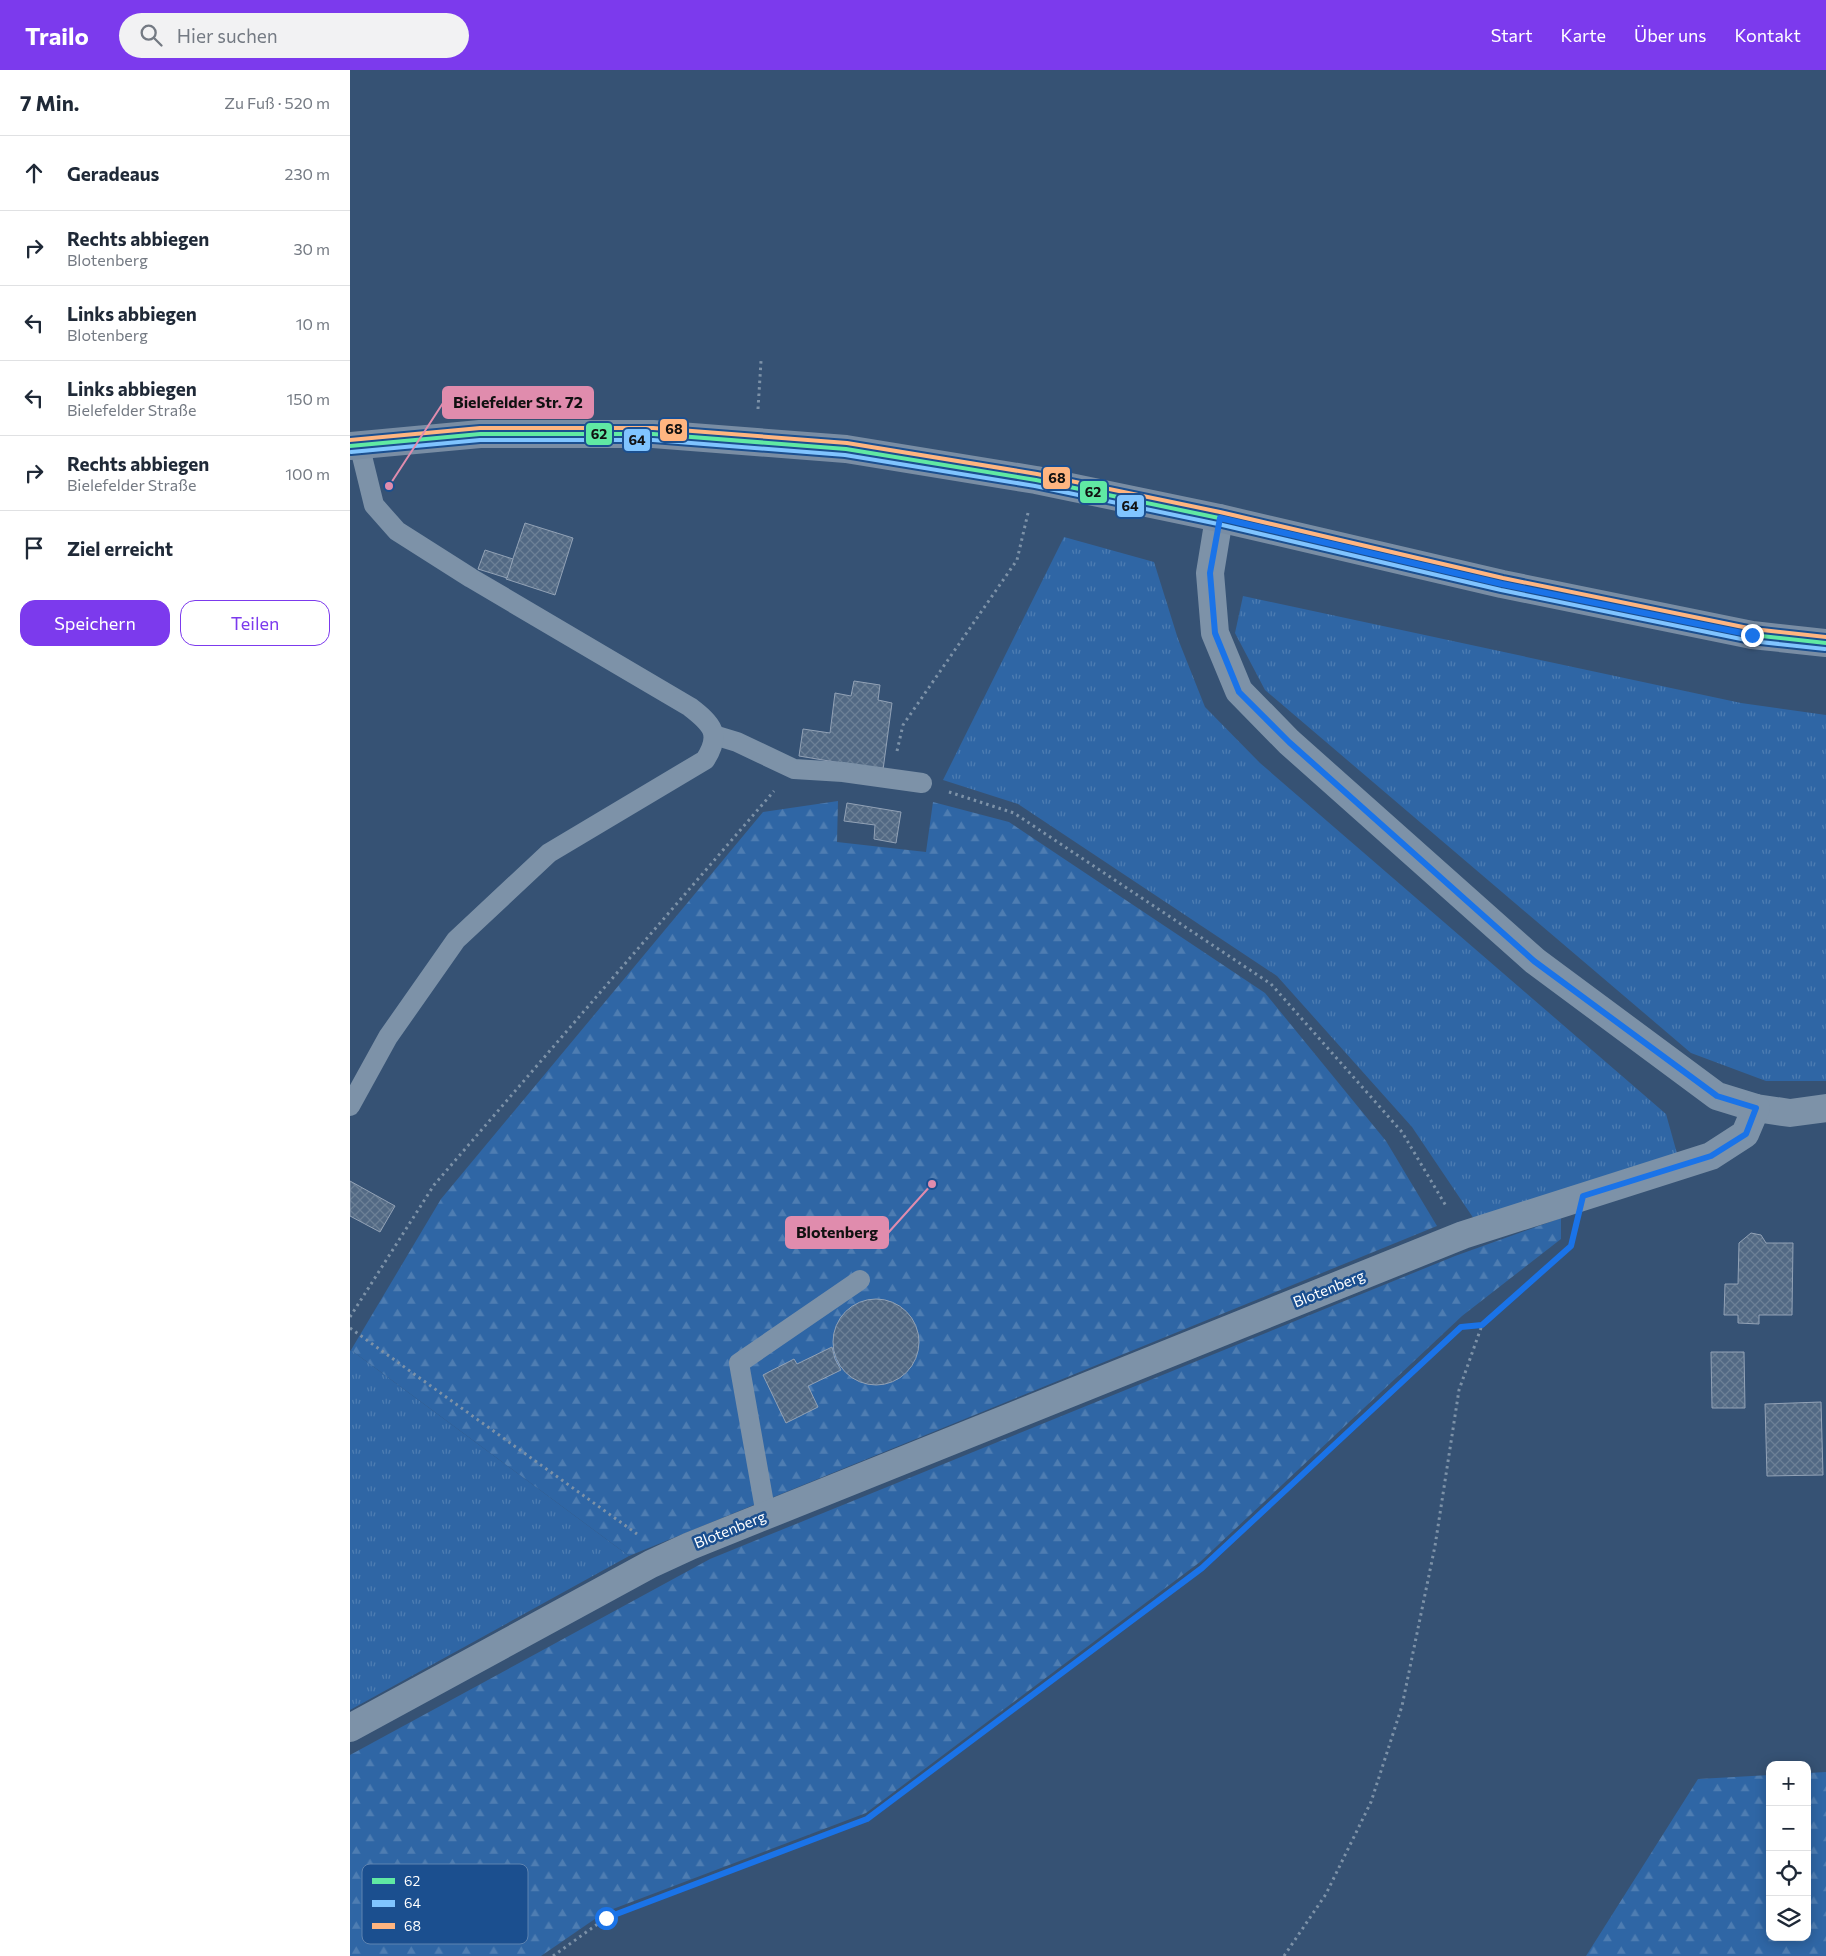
<!DOCTYPE html>
<html lang="de">
<meta charset="utf-8">
<style>
body{margin:0;font-family:Commissioner,sans-serif;background:#f2f2f3;color:#1f2937}
.controls{position:absolute;right:15px;bottom:15px;display:grid;overflow:hidden;border-radius:10px;box-shadow:0 2px 12px #0003}
.controls button{width:45px;height:45px;display:grid;place-items:center;padding:0;border:0;border-bottom:1px solid #e0e1e3;background:#fff;color:#1f2937;font:25px sans-serif}
.stop{position:absolute;width:15px;height:15px;margin:-11px;border:4px solid #1a73e8;border-radius:50%;background:#fff}
.stop.end{background:#1a73e8;border-color:#fff;box-shadow:0 1px 5px #0008}
.list{margin:0;padding:0;list-style:none}
h2{display:flex;justify-content:space-between;align-items:center;height:65px;margin:0;padding:0 20px;font-size:21px}
h2 small{font-size:16px;font-weight:400;color:#747a83}
.list li{display:grid;grid-template-columns:32px 1fr auto;gap:15px;align-items:center;box-sizing:border-box;height:75px;padding:0 20px;border-top:1px solid #e0e1e3}
.list b{display:block;font-size:19px;white-space:nowrap}
.list p{margin:0;font-size:16px;white-space:nowrap;color:#747a83}
.list em{font-size:16px;font-style:normal;color:#747a83}
.actions{display:flex;gap:10px;padding:15px 20px}
.actions a{flex:1;padding:11px 0;border:1px solid #7c3aed;border-radius:15px;text-align:center;font-size:18px;color:#7c3aed}
.actions .main{background:#7c3aed;color:#fff}
.icon{flex:none;width:28px;height:28px;fill:none;stroke:currentColor;stroke-width:2;stroke-linecap:round;stroke-linejoin:round}
.map{position:relative;flex:none;width:1476px;height:1886px;overflow:hidden}
header{display:flex;align-items:center;gap:30px;box-sizing:border-box;height:70px;padding:0 25px;background:#7c3aed;color:#fff}
header strong{font-size:24px}
nav{display:flex;gap:28px;margin-inline-start:auto;font-size:18px}
.search{width:350px;height:45px;background:#f2f2f3;display:flex;align-items:center;gap:12px;box-sizing:border-box;padding:0 18px;border-radius:28px;color:#747a83;font-size:19px}
main{display:flex}
aside{flex:1;background:#fff}
.map>svg:first-child{display:block}
.grass{fill:url(#grass-tufts)}
.forest{fill:url(#forest-firs)}
.building{fill:url(#building-cross-hatch);stroke:#92a2b6}
.lines{fill:none;stroke-linecap:round;stroke-linejoin:round}
.path{stroke:#7d92a8;stroke-width:3;stroke-dasharray:2.5 4;stroke-linecap:butt}
.service{stroke:#7d92a8;stroke-width:20}
.minor{stroke:#7d92a8;stroke-width:28}
.secondary{stroke:#798da4;stroke-width:28}
.bus-1-casing{stroke:#1b4f8f;stroke-width:8}
.bus-2-casing{stroke:#1b4f8f;stroke-width:8}
.bus-3-casing{stroke:#1b4f8f;stroke-width:8}
.bus-1{stroke:#60e9a3;stroke-width:4}
.bus-2{stroke:#80c4ff;stroke-width:4}
.bus-3{stroke:#ffb580;stroke-width:4}
.route{stroke:#1a73e8;stroke-width:6}
.labels{text-anchor:middle;stroke-width:5;stroke-linejoin:round;paint-order:stroke}
.street-label{font-size:15px;fill:#fff;stroke:#1b4f8f}
.key{fill:#1b4f8f;stroke:#5f84b1;stroke-width:1}
.key-label{font-size:14px;fill:#fff}
.leader{fill:none;stroke:#e08cad;stroke-width:2}
.callout-dot{fill:#e08cad;stroke:#1b4f8f;stroke-width:2}
.callout{fill:#e08cad;stroke:#e08cad;stroke-width:2}
.callout-label{font-size:16px;text-anchor:middle;font-weight:bold;fill:#111}
.line-badge{stroke:#1b4f8f;stroke-width:2}
.pale-badge-label{font-size:14px;text-anchor:middle;font-weight:bold;fill:#111}
</style>
<header>
<strong>Trailo</strong>
<div class="search"><svg class="icon" aria-label="search" viewBox="0 0 24 24"><circle cx="10" cy="10" r="6"/><path d="M15 15l6 6"/></svg>Hier suchen</div>
<nav><a>Start</a><a>Karte</a><a>Über uns</a><a>Kontakt</a></nav>
</header>
<main>
<aside>
<h2>7 Min.<small>Zu Fuß · 520 m</small></h2>
<ul class="list">
<li><svg class="icon" aria-label="ahead" viewBox="0 0 24 24"><path d="M12 20V5M6 11l6-6 6 6"/></svg><div><b>Geradeaus</b></div><em>230 m</em></li>
<li><svg class="icon" aria-label="right" viewBox="0 0 24 24"><path d="M7 20v-9h11M14 6l5 5-5 5"/></svg><div><b>Rechts abbiegen</b><p>Blotenberg</p></div><em>30 m</em></li>
<li><svg class="icon" aria-label="left" viewBox="0 0 24 24"><path d="M17 20v-9H6M10 6l-5 5 5 5"/></svg><div><b>Links abbiegen</b><p>Blotenberg</p></div><em>10 m</em></li>
<li><svg class="icon" aria-label="left" viewBox="0 0 24 24"><path d="M17 20v-9H6M10 6l-5 5 5 5"/></svg><div><b>Links abbiegen</b><p>Bielefelder Straße</p></div><em>150 m</em></li>
<li><svg class="icon" aria-label="right" viewBox="0 0 24 24"><path d="M7 20v-9h11M14 6l5 5-5 5"/></svg><div><b>Rechts abbiegen</b><p>Bielefelder Straße</p></div><em>100 m</em></li>
<li><svg class="icon" aria-label="arrive" viewBox="0 0 24 24"><path d="M6 21V4h12l-3 4 3 4H6"/></svg><div><b>Ziel erreicht</b></div></li>
</ul>
<div class="actions"><a class="main">Speichern</a><a>Teilen</a></div>
</aside>
<div class="map">
<svg width="1476" height="1886" viewBox="0 0 1476 1886">
<defs>
<pattern id="grass-tufts" width="24" height="20" patternUnits="userSpaceOnUse" patternTransform="scale(1.25)"><rect width="24" height="20" fill="#2f66a5"/><path d="M3 7l-1-3M5 7V3M7 7l1-3M15 17l-1-3M17 17v-4M19 17l1-3" fill="none" stroke="#4e7db2"/></pattern>
<pattern id="forest-firs" width="22" height="20" patternUnits="userSpaceOnUse" patternTransform="scale(1.25)"><rect width="22" height="20" fill="#2f66a5"/><path d="M5 1l3.5 6h-7zM16 11l3.5 6h-7z" fill="#4e7db2"/></pattern>
<pattern id="building-cross-hatch" width="8" height="8" patternUnits="userSpaceOnUse" patternTransform="scale(1.25)"><rect width="8" height="8" fill="#526984"/><path d="M0 0l8 8M0 8l8-8" fill="none" stroke="#6c8096"/></pattern>
</defs>
<rect width="100%" height="100%" fill="#365274"/>
<!-- grass -->
<g class="grass">
<path d="M714,467L804,492L828,569L855,637L910,693L1316,1044L1328,1087L1126,1152L1062,1057L927,906L668,734L593,710Z"/>
<path d="M893,526L1391,633L1476,645V1011H1416L1341,983L915,620L885,563Z"/>
<path d="M1,1280L279,1486L0,1640V1281Z"/>
</g>
<!-- forest -->
<g class="forest">
<path d="M488,731L487,772L576,782L583,732L659,752L915,923L1036,1071L1087,1156L279,1486L1,1280L91,1129L413,742Z"/>
<path d="M1211,1148V1169L1112,1246L850,1492L516,1743L255,1842L191,1886H0V1685L360,1489L1105,1186Z"/>
<path d="M1476,1702V1886H1236L1348,1709L1420,1705V1867H1457V1703Z"/>
</g>
<!-- building -->
<g class="building">
<path d="M175,453L223,468L205,525L156,509Z"/>
<path d="M135,480L163,489L157,508L128,499Z"/>
<path d="M504,611L530,615L528,630L542,633L533,700L449,686L453,659L480,663L485,623L501,626Z"/>
<path d="M497,733L551,742L546,773L524,769L525,755L494,751Z"/>
<path d="M0,1111L45,1136L30,1162L0,1146Z"/>
<path d="M1401,1163L1411,1165L1416,1173H1443L1442,1245H1409V1254L1388,1253V1245H1374L1375,1214H1388L1389,1173Z"/>
<circle cx="526" cy="1272" r="43"/>
<path d="M482,1277L485,1289L491,1300L458,1316L468,1337L436,1353L413,1305L444,1289L447,1294Z"/>
<path d="M1361,1282H1394L1395,1338H1362Z"/>
<path d="M1471,1332L1473,1405L1417,1406L1415,1334Z"/>
</g>
<g class="lines">
<!-- path -->
<g class="path">
<path d="M408,339L411,291"/>
<path d="M547,681L553,655L667,490L678,443"/>
<path d="M599,722L664,743L921,914L1052,1062L1096,1136"/>
<path d="M0,1247L84,1115L424,721"/>
<path d="M0,1258L287,1464"/>
<path d="M203,1886L256,1848L517,1749L852,1498L1111,1257L1132,1255"/>
<path d="M934,1886L976,1824L1021,1732L1052,1636L1085,1476L1109,1320L1132,1255L1221,1176L1223,1165"/>
</g>
<!-- service -->
<g class="service">
<path d="M364,665L387,672L444,699L493,702L572,713"/>
<path d="M0,1036L38,967L106,870L199,783L355,690C372,664 362,654 340,637L121,508L47,461L24,435L9,374"/>
<path d="M416,1445L389,1293L510,1210"/>
</g>
<!-- minor -->
<g class="minor">
<path d="M869,448L860,503L865,563L889,621L939,672L1185,891L1367,1026L1406,1038L1440,1043L1476,1038"/>
<path d="M0,1658L301,1494L340,1476L1113,1165L1361,1086L1395,1064L1406,1038"/>
</g>
<!-- secondary -->
<path class="secondary" d="M0,376L130,364H303L496,379L686,410L869,448L1152,514L1402,565L1476,573"/>
<!-- bus-1 casing -->
<g class="bus-1-casing">
<path id="bus-1" d="M0,376L130,364H303L496,379L686,410L869,448L1152,514L1402,565L1476,573"/>
</g>
<!-- bus-2 casing -->
<g class="bus-2-casing">
<path id="bus-2" d="M1,382L130,370H303L495,385L685,416L868,454L1151,520L1401,571L1475,579"/>
</g>
<!-- bus-3 casing -->
<g class="bus-3-casing">
<path id="bus-3" d="M0,370L130,358H303L497,373L687,404L870,442L1153,508L1403,559L1476,567"/>
</g>
<!-- bus-1 -->
<use href="#bus-1" class="bus-1"/>
<!-- bus-2 -->
<use href="#bus-2" class="bus-2"/>
<!-- bus-3 -->
<use href="#bus-3" class="bus-3"/>
</g>
<g class="lines">
<!-- route -->
<path class="route" d="M256,1848L517,1749L852,1498L1111,1257L1132,1255L1221,1176L1233,1126L1361,1086L1396,1064L1406,1038L1367,1026L1184,891L939,672L889,622L865,563L860,503L870,448L1152,514L1402,565"/>
</g>
<g class="labels">
<!-- street labels -->
<g class="street-label">
<text transform="translate(979 1219) rotate(-22)" y="5">Blotenberg</text>
<text transform="translate(380 1460) rotate(-22)" y="5">Blotenberg</text>
</g>
</g>
<!-- legend -->
<rect x="12" y="1794" width="166" height="80" rx="8" class="key"/>
<rect x="22" y="1808" width="23" height="6" fill="#60e9a3"/>
<rect x="22" y="1830" width="23" height="7" fill="#80c4ff"/>
<rect x="22" y="1853" width="23" height="6" fill="#ffb580"/>
<g class="key-label">
<text x="54" y="1816">62</text>
<text x="54" y="1838">64</text>
<text x="54" y="1861">68</text>
</g>
<!-- callouts -->
<path class="leader" d="M39 416L93 333M582 1114L538 1163"/>
<g class="callout-dot">
<circle cx="39" cy="416" r="5"/>
<circle cx="582" cy="1114" r="5"/>
</g>
<g class="callout">
<rect x="93" y="317" width="150" height="31" rx="5"/>
<rect x="436" y="1147" width="102" height="31" rx="5"/>
</g>
<g class="callout-label">
<text x="168" y="338">Bielefelder Str. 72</text>
<text x="487" y="1168">Blotenberg</text>
</g>
<g class="line-badge">
<rect x="309" y="348" width="29" height="24" rx="5" fill="#ffb580"/>
<rect x="235" y="352" width="28" height="24" rx="5" fill="#60e9a3"/>
<rect x="273" y="358" width="28" height="24" rx="5" fill="#80c4ff"/>
<rect x="692" y="396" width="29" height="24" rx="5" fill="#ffb580"/>
<rect x="729" y="410" width="29" height="24" rx="5" fill="#60e9a3"/>
<rect x="766" y="424" width="29" height="24" rx="5" fill="#80c4ff"/>
</g>
<g class="pale-badge-label">
<text x="324" y="364">68</text>
<text x="249" y="369">62</text>
<text x="287" y="375">64</text>
<text x="707" y="413">68</text>
<text x="743" y="427">62</text>
<text x="780" y="441">64</text>
</g>
</svg>
<div class="controls">
<button>+</button>
<button>−</button>
<button><svg class="icon" aria-label="locate" viewBox="0 0 24 24"><circle cx="12" cy="12" r="6"/><path d="M12 2v4M12 18v4M2 12h4M18 12h4"/></svg></button>
<button><svg class="icon" aria-label="layers" viewBox="0 0 24 24"><path d="M12 4l9 5-9 5-9-5zM3 14l9 5 9-5"/></svg></button>
</div>
<div class="stop" style="left:256px;top:1848px"></div>
<div class="stop end" style="left:1402px;top:565px"></div>
</div>
</main>
